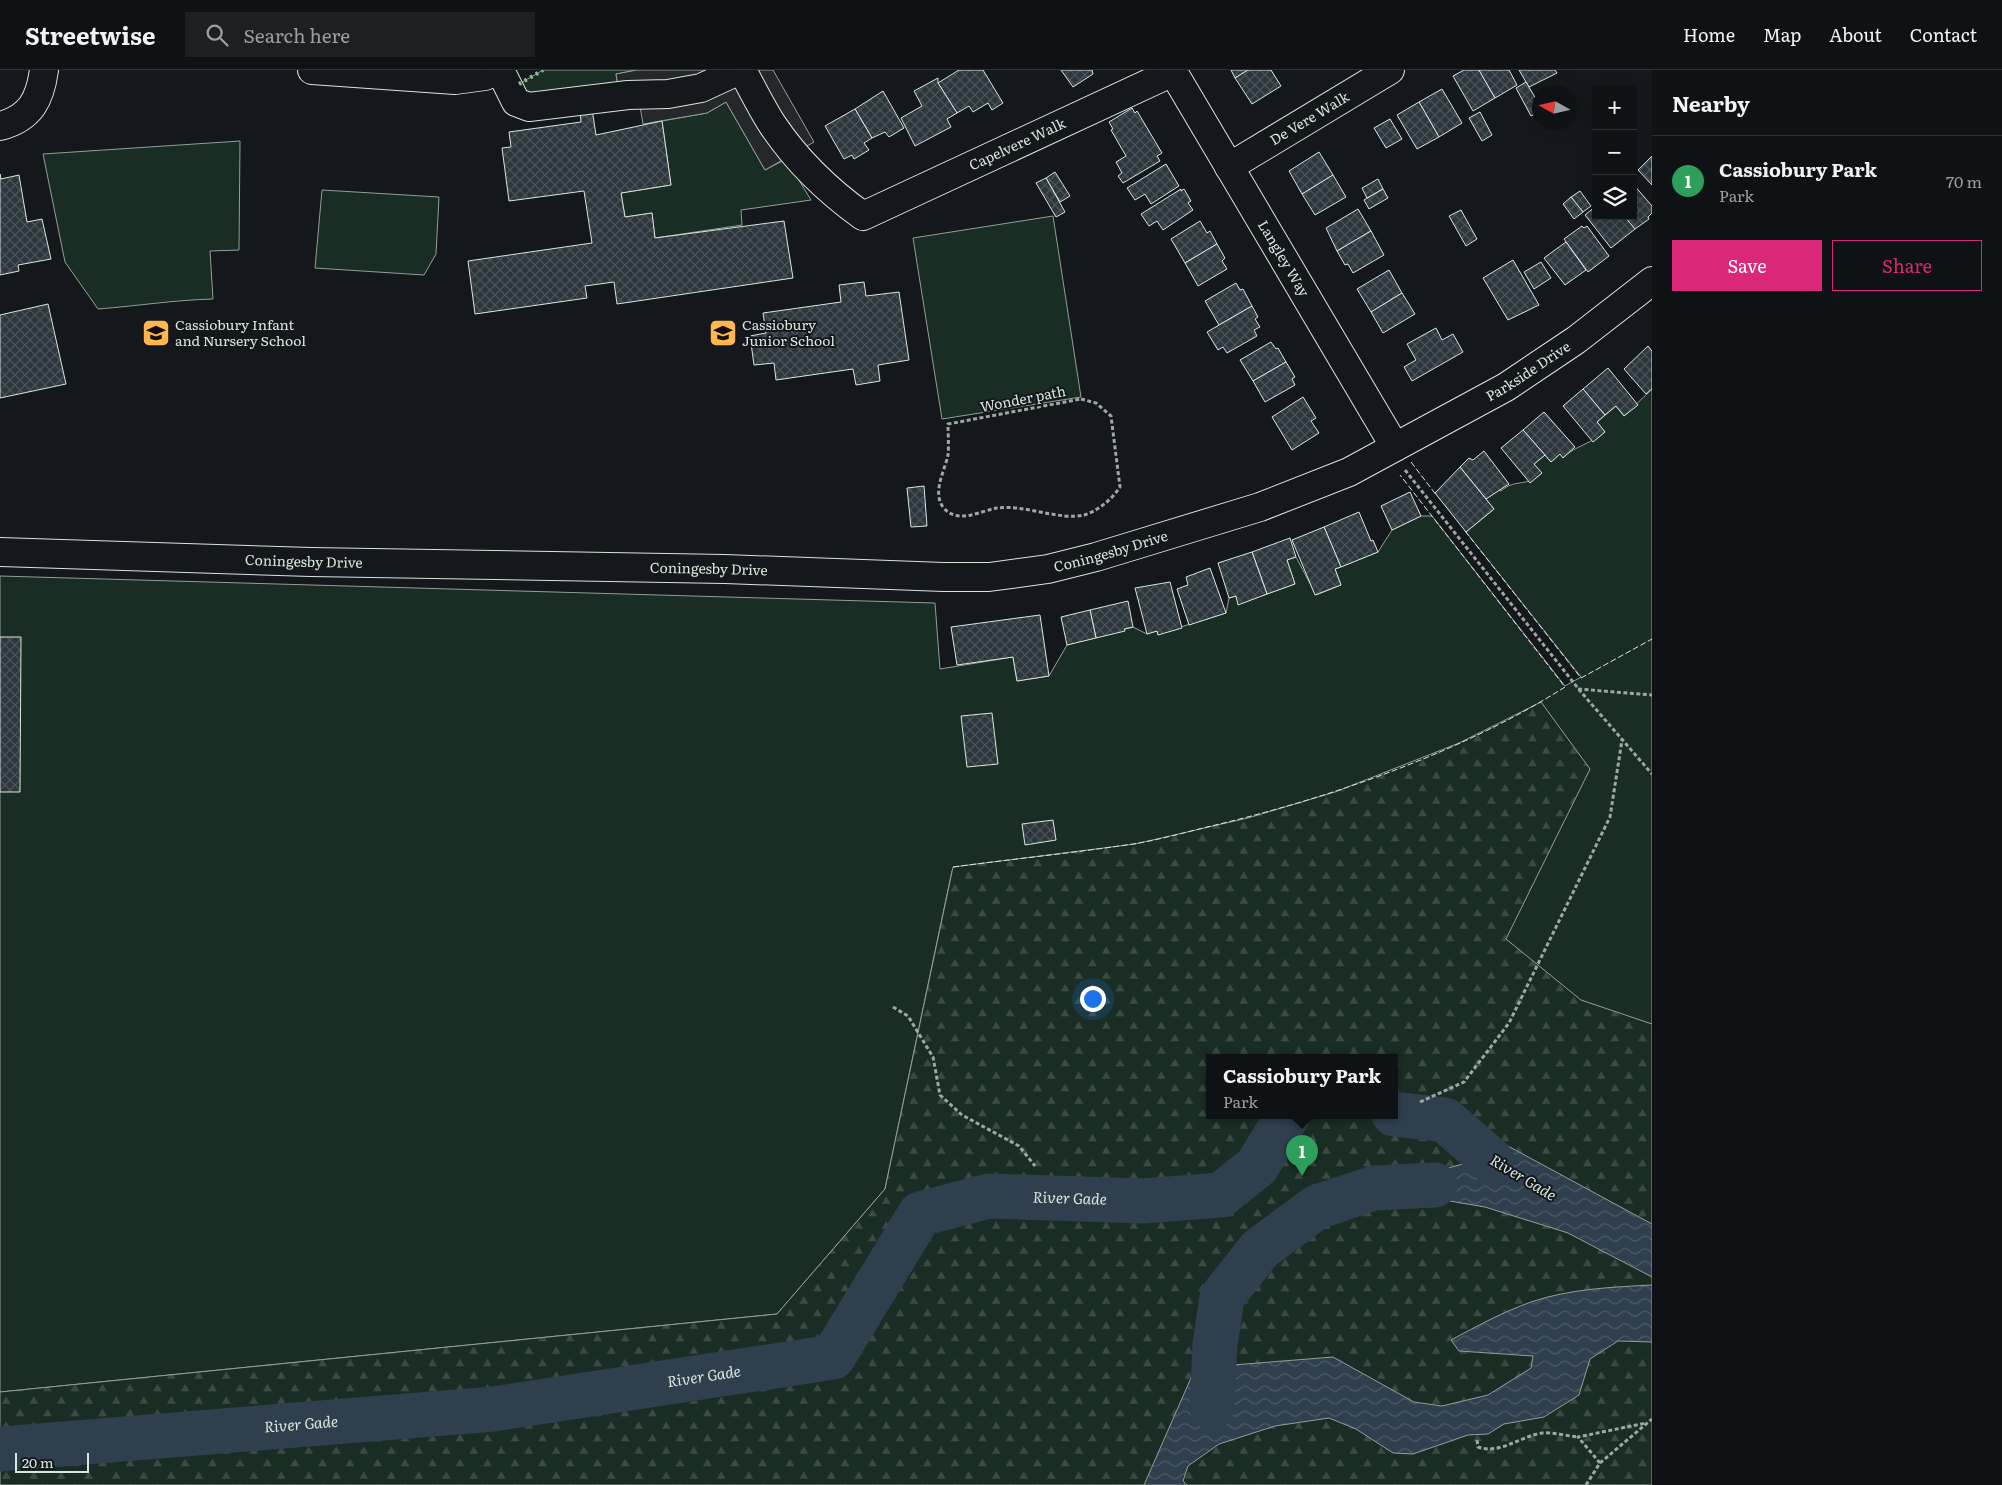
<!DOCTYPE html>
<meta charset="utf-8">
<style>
body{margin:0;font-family:Literata,serif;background:#1d2022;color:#f1f3f6}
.controls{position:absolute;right:15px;top:15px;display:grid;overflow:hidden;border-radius:0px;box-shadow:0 5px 20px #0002}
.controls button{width:45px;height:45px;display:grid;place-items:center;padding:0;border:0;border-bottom:1px solid #2f3234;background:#0f1215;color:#f1f3f6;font:25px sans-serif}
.compass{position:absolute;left:1532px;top:15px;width:45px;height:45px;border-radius:50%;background:#0f1215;box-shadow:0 5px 20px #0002;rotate:278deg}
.scale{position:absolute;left:15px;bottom:12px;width:74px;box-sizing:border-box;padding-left:5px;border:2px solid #d8e6dc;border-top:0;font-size:14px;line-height:18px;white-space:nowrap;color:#d8e6dc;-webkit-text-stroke:4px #14181c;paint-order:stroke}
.you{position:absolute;left:1092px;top:928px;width:18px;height:18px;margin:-12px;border:4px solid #fff;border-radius:50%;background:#1a73e8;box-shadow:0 0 0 8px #1a73e833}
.badge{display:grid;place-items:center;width:32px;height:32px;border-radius:50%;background:#db2777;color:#fff;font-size:16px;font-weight:700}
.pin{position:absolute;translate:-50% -41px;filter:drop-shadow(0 1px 2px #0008)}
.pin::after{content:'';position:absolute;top:26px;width:18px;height:15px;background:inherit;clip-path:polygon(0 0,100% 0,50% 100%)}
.popup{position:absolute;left:1206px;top:984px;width:192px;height:65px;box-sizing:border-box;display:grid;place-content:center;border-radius:0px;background:#0f1215;filter:drop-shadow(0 1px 4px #0005);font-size:16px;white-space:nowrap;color:#9b9ea0}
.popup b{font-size:19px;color:#f1f3f6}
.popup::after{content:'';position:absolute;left:50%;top:100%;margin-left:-10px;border:10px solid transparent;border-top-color:#0f1215}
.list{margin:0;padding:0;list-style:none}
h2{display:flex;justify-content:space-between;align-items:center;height:65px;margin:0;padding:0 20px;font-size:21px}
h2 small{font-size:16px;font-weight:400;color:#9b9ea0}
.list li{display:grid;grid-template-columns:32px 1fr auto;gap:15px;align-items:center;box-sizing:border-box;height:90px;padding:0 20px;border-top:1px solid #2f3234}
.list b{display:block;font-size:19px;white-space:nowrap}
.list p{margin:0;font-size:16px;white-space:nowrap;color:#9b9ea0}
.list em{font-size:16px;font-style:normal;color:#9b9ea0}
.actions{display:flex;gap:10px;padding:15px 20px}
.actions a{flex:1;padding:11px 0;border:1px solid #db2777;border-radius:0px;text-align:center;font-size:18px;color:#db2777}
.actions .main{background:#db2777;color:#fff}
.icon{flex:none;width:28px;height:28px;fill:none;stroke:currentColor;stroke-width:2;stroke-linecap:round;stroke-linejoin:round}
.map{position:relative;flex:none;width:1652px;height:1415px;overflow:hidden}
header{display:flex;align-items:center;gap:30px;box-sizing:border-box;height:70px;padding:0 25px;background:#0f1215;border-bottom:1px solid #2f3234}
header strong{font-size:24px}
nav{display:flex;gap:28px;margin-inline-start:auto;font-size:18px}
.search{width:350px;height:45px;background:#1d2022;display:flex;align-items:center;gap:12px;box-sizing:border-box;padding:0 18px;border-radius:0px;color:#9b9ea0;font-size:19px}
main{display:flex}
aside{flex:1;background:#0f1215}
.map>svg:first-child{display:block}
.green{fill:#1a2d24;stroke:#939e99;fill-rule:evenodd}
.forest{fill:url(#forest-firs);stroke:#939e99;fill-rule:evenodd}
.parking{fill:#24282b;stroke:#939e99}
.water{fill:url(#water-waves);stroke:#939e99}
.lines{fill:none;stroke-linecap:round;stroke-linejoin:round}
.river{stroke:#2f3f4d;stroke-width:45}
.building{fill:url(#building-cross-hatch);stroke:#d8e6dc}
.minor-casing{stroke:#d8e6dc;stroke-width:30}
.path{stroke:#9da8a2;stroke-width:3;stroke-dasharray:4 2.5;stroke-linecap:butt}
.minor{stroke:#14181c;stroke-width:28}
.hedge{stroke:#8ac095;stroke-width:4;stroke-dasharray:2.5 4;stroke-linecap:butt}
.fence{stroke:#d8e6dc;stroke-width:1;stroke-dasharray:6 2.5;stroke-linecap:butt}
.labels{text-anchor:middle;stroke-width:4;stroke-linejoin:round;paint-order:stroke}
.street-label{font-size:14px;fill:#d8e6dc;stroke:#14181c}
.poi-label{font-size:14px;fill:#d8e6dc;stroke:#14181c;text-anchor:start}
.water-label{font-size:15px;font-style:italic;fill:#d8e6dc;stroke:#14181c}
</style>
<header>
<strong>Streetwise</strong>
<div class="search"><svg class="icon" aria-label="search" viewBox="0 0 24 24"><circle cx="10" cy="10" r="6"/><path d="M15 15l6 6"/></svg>Search here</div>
<nav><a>Home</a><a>Map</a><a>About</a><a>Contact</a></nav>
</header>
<main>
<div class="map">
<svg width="1652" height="1415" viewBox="0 0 1652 1415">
<defs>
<pattern id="forest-firs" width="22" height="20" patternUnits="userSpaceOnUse" patternTransform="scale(1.25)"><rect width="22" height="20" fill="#1a2d24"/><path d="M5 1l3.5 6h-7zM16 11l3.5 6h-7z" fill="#3b4b43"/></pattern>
<pattern id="water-waves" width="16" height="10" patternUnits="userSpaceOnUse" patternTransform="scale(1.25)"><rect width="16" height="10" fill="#2f3f4d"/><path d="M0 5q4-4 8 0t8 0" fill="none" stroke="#4c5b66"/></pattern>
<pattern id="building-cross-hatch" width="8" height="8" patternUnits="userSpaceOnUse" patternTransform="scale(1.25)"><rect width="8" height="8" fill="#2c363c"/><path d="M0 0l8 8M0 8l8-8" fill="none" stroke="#4a5358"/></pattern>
</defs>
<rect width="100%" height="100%" fill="#14181c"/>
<!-- green -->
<g class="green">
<path d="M543,0H637L616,4L618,16L529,26L519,14Z"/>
<path d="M726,32L765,100L786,89L811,130L741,140L742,155L655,168L652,143L625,147L621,123L671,115L662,51L707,43Z"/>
<path d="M240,71L239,180L210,181L213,229C174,230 137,236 98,239L65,192L43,84Z"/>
<path d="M322,120L439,127L436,184L424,205L315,198Z"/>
<path d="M1053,146L1081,327L942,349L913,168Z"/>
<path d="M1652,319V1415H953L952,801L885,1119L777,1244L0,1322V506L935,533L940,599L1013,587L1017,611L1049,606L1067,575L1133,557L1147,564L1157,561L1158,564L1226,543L1229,528L1236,526L1239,534L1295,514L1287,490L1296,487L1316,525L1341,515L1335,499L1378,482L1392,460L1421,446H1432L1565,616L1581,607L1466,462L1494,439L1486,429L1498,420L1501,421C1516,408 1524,418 1541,404L1534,394L1545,385L1551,392L1560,384L1563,387C1576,376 1592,373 1605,362L1597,352L1616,336L1624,346ZM1210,987H1394V1045H1210Z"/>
</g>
<!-- forest -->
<path class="forest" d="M1541,632L1590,699L1506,869L1581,930L1652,954V1415H0V1322L777,1244L885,1119L953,797L1135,774L1248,748L1335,722L1459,673ZM1210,987H1394V1045H1210Z"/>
<!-- parking -->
<path class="parking" d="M637,0H773L814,72L765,100L726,32L707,43L643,54L638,24L620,27L616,4Z"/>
<!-- water -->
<g class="water">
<path d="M1445,1050L1495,1069L1652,1154V1207L1568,1163L1485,1137L1374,1118L1470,1092Z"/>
<path d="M1652,1215V1272L1618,1271L1590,1289L1579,1325L1544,1347L1504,1354L1488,1364L1468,1365L1413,1384L1393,1383L1356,1359L1329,1348L1275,1356L1219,1374L1188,1396L1183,1411L1187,1415H1144L1198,1292L1215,1275L1233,1295L1333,1287L1414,1332L1442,1336L1488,1325L1531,1298L1533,1286L1459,1281L1451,1270C1477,1256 1503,1242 1531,1232C1569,1219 1612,1217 1652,1215Z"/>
</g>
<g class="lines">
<!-- river -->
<g class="river">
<path d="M1394,1044L1445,1050L1492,1091"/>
<path d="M1212,1337L1215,1275L1222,1227L1260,1179L1317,1137L1374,1118L1435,1115"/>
<path id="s1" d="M0,1379L494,1339L833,1287L920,1144L989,1126L1143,1131L1221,1125L1257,1096L1288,1045"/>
</g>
</g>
<!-- building -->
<g class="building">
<path d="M959,0H983L1003,33L992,40L988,33L973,42L969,36L957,43L938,13Z"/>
<path d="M1061,0H1092L1093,4L1073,17Z"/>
<path d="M1231,0H1248L1235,8Z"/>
<path d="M1248,0H1271L1281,16L1252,34L1235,8Z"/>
<path d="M1464,0H1479L1495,28L1473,41L1453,6Z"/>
<path d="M1479,0H1509L1517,15L1495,28Z"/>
<path d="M1519,0H1555L1557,3L1529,17Z"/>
<path d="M938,8V13L957,43L947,49L951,57L915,76L901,48L922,36L914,21Z"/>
<path d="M1526,12L1540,36V41L1531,46L1516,18Z"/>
<path d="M1442,19L1462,53L1439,67L1419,32Z"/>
<path d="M883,21L904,58L889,67L885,62L872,68L855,39Z"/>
<path d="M1419,32L1439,67L1417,79L1397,45Z"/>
<path d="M1132,38L1135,43L1137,41L1162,83L1157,86L1160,91L1123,113L1118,106L1122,103L1116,92L1126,86L1111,60L1113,59L1109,52Z"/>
<path d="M592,39L596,65L662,51L671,115L621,123L625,147L652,143L655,168L784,151L793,208L617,234L614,212L585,216L587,228L475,244L468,191L592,173L584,121L509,131L502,78L511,77L509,62L581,52L580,41Z"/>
<path d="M855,39L872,68L864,73L869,80L854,89L852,85L844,89L825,56Z"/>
<path d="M1480,42L1492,65L1482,71L1469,48Z"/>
<path d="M1390,49L1402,69L1386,78L1374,58Z"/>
<path d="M1319,82L1333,105L1302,124L1289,101Z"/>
<path d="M1652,86V115L1638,100Z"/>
<path d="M1166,94L1179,116L1151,134L1145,124L1135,130L1127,118Z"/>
<path d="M1055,102L1070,126L1060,132L1046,108Z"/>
<path d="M0,104L1,109L19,105L27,152L42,149L51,189L18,195L19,201L0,205Z"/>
<path d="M1333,105L1346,127L1315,145L1302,124Z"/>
<path d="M1046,108L1065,142L1056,147L1036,113Z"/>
<path d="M1378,109L1383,119L1367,128L1362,118Z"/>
<path d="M1633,114L1652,136V143L1648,147L1649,149L1635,159L1624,146H1633Z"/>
<path d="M1181,119V121L1184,119L1191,131L1188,133L1193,140L1163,160L1157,151L1149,156L1141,144Z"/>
<path d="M1383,119L1388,128L1369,139L1364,130Z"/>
<path d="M1580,121L1591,136L1583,142L1571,127Z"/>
<path d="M1571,127L1583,142L1574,149L1563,134Z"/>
<path d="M1596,136V146H1624L1635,159L1611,178L1585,145Z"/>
<path d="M1358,139L1371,161L1337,181L1326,158Z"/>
<path d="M1461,140L1477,169L1466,176L1449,146Z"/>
<path d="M1200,151L1207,163L1210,161L1217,174L1185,193L1171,169Z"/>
<path d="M1582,156L1584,158L1587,156L1609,186L1588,202L1564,169Z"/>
<path d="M1371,161L1384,185L1353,203L1348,194L1345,195L1337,181Z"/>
<path d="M1566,172L1586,200L1565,215L1544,188Z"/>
<path d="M1217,174L1225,188L1222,191L1227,199L1198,216L1185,193Z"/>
<path d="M1513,190L1539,235L1508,250L1483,208Z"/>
<path d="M1541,192L1551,208L1534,219L1524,202Z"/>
<path d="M1389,200L1402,223L1371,242L1357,219Z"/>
<path d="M864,212L866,226L899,222L909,290L878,295L880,311L856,315L853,299L776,310L774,293L754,295L750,266L766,263L763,243L841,232L839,215Z"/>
<path d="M1236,213L1240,220L1243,219L1252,236L1219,255L1205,231Z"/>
<path d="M1402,223L1415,244L1383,263L1371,242Z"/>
<path d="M48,234L66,314L0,328V245Z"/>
<path d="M1252,236L1258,247L1255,249L1260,257L1254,260L1257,266L1227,283L1223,277L1218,280L1207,262Z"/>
<path d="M1436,258L1442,270L1453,264L1463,282L1412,311L1404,297L1416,290L1407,274Z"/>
<path d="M1271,272L1276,279L1278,278L1286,292L1253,311L1240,290Z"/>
<path d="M1648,276L1652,281V319L1646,324L1624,299Z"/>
<path d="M1286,292L1295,307L1292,309L1295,315L1265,332L1253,311Z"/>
<path d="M1608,298L1638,335L1624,346L1616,336L1605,345L1583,319Z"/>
<path d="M1583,319L1605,345L1597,352L1605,362L1593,372L1563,336Z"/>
<path d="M1303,327L1316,348L1311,351L1319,363L1292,380L1272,347Z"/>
<path d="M1544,342L1575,377L1563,388L1560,384L1551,392L1523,360Z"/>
<path d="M1523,360L1545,385L1534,394L1542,403L1530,413L1501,378Z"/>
<path d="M1484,381L1509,414L1486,429L1460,397L1469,388L1473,390Z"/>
<path d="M1460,397L1494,439L1466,462L1435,423Z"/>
<path d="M924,416L927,456L911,457L907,418Z"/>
<path d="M1410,422L1421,446L1392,460L1381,436Z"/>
<path d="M1359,442L1371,471L1373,470L1378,482L1341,497L1324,457Z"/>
<path d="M1324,457L1341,497L1335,499L1341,515L1315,525L1292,470Z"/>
<path d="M1290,468L1296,487L1287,490L1295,514L1267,524L1252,482Z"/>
<path d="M1252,482L1267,524L1238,535L1236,526L1229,528L1218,493Z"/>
<path d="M1210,498L1226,543L1189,555L1177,519L1188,515L1186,507Z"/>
<path d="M1170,512L1182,558L1158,565L1157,561L1147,564L1135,518Z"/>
<path d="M1128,531L1133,557L1124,559L1125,561L1096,568L1090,540Z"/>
<path d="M1090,540L1096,568L1067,575L1061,547Z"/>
<path d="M1040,545L1049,606L1017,611L1013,587L957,595L951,557Z"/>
<path d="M0,567H21L20,722H0Z"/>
<path d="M992,643L998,694L967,697L961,646Z"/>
<path d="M1053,750L1056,770L1025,775L1022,754Z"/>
</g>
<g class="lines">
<!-- minor casing -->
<g class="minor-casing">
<g id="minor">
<path d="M312,0L455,10L485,6L498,0"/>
<path d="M500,0L516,32L529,37L628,25L668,24L701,18L740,0"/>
<path id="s2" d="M742,0C752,18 761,37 772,54C796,90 828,121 863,146L1173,2"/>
<path id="s3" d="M1172,0L1395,377"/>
<path d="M0,56C31,48 40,29 44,0"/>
<path id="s4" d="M1229,97L1390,0"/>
<path id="s5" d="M0,482L311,492L725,499L944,507H989L1048,499L1096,487L1260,437L1349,402L1506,317L1576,270L1652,211"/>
</g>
</g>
<!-- path -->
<g class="path">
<path d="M1081,329L1096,333L1111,346L1120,417C1112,429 1098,441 1084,445C1061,451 1023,434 997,438C980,441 957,455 943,437C932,422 945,400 948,385C949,375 948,364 948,354Z"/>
<path d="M1405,400L1581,622L1652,704"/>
<path d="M1578,619L1652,625"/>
<path d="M893,937L908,946L933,987L940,1025L962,1045L1019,1076L1035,1096"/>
<path d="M1420,1032L1464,1012L1509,953L1610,747L1622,670"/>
<path d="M1477,1370L1478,1377C1499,1385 1521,1366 1542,1363C1553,1362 1567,1366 1578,1367"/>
<path d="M1600,1393L1578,1367L1646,1353"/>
<path d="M1586,1415L1600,1393L1652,1349"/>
</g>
<!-- minor -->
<use href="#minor" class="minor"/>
<!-- hedge -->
<path class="hedge" d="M519,14L543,0"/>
<!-- fence -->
<g class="fence">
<path d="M1411,392L1437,426"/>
<path d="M1465,461L1581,608L1652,569"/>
<path d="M953,797C1013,789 1073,783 1133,774C1158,770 1183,763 1207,757C1327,729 1461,683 1565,617L1400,405"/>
</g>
</g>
<!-- icons -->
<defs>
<g id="school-square" transform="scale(1.4375)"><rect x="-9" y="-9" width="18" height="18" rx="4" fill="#ffb74d" stroke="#14181c"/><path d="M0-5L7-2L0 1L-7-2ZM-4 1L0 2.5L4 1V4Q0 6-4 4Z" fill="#111"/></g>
</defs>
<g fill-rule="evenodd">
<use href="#school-square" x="156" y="263"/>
<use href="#school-square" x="723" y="263"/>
</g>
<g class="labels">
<!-- street labels -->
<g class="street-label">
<text dy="5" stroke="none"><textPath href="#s4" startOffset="94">De Vere Walk</textPath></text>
<text dy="5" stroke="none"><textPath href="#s2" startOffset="362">Capelvere Walk</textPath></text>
<text dy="5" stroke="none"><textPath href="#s3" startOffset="219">Langley Way</textPath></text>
<text dy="5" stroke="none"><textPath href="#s5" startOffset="1571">Parkside Drive</textPath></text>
<text transform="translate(1023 329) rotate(-11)" y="5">Wonder path</text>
<text dy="5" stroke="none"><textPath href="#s5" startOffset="1114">Coningesby Drive</textPath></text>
<text dy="5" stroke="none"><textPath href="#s5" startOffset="304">Coningesby Drive</textPath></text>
<text dy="5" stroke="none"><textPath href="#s5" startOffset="709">Coningesby Drive</textPath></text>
</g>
<!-- poi labels -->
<g class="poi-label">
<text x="175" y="260">Cassiobury Infant<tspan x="175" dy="16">and Nursery School</tspan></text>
<text x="742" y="260">Cassiobury<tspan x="742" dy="16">Junior School</tspan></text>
</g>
<!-- water labels -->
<g class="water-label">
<text transform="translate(1523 1108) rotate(31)" y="5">River Gade</text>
<text dy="5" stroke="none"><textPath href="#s1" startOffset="1158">River Gade</textPath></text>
<text dy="5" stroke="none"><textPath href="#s1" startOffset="708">River Gade</textPath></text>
<text dy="5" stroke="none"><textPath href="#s1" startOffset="302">River Gade</textPath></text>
</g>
</g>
</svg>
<div class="controls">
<button>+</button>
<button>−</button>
<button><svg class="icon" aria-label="layers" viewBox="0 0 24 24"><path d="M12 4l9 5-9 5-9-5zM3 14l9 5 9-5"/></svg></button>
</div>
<svg class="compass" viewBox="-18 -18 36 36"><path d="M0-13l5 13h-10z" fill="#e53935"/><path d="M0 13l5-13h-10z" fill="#9b9ea0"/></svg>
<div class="scale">20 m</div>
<div class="you"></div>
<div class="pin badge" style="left:1302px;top:1106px;background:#2e9e5b">1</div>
<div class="popup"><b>Cassiobury Park</b>Park</div>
</div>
<aside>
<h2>Nearby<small></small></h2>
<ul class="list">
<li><span class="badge" style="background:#2e9e5b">1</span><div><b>Cassiobury Park</b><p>Park</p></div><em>70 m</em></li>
</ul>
<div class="actions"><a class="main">Save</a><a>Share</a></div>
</aside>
</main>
